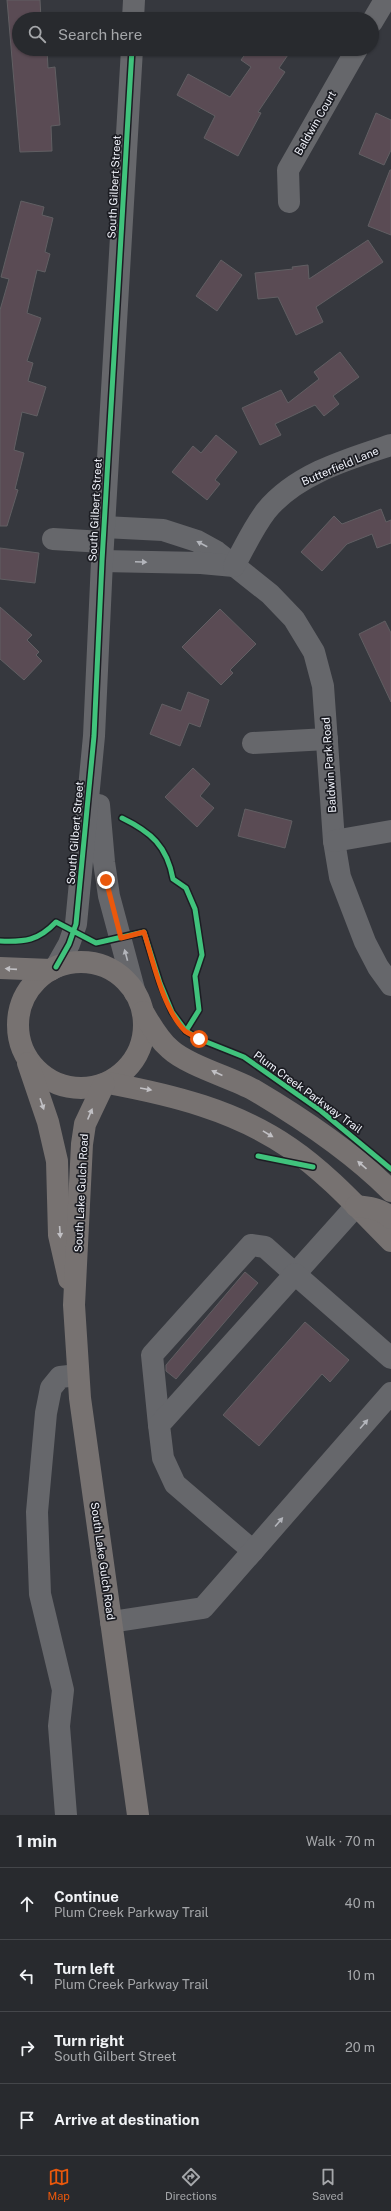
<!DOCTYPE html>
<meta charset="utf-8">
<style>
body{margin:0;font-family:"Public Sans",sans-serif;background:#34363a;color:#f1f3f6}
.stop{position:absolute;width:12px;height:12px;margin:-9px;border:3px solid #ea580c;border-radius:50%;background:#fff}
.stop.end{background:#ea580c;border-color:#fff;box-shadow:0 1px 4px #0008}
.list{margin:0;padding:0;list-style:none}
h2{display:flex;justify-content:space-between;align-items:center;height:52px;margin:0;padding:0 16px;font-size:17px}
h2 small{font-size:13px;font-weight:400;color:#a5a7aa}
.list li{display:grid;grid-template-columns:26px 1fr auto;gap:12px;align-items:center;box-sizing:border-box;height:72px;padding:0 16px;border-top:1px solid #44464a}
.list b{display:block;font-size:15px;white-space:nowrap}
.list p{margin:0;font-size:13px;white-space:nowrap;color:#a5a7aa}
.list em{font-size:13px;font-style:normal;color:#a5a7aa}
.icon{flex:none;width:22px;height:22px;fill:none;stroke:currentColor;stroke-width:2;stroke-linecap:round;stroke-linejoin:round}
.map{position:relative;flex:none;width:391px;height:1815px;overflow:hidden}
.search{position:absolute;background:#282a2e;box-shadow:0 1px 3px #0004;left:12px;right:12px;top:12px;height:44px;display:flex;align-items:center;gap:10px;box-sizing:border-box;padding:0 14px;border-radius:22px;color:#a5a7aa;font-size:15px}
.sheet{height:340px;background:#282a2e}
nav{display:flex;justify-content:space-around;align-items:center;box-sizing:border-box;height:56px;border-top:1px solid #44464a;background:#282a2e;font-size:11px;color:#a5a7aa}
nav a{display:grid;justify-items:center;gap:2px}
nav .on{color:#ea580c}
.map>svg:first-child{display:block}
.building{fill:#5a4b54;stroke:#615f63}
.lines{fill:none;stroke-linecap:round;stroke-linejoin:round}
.minor{stroke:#66676b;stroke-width:22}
.major{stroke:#777271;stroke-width:22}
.cycleway-casing{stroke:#1c1d23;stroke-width:8}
.cycleway{stroke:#40c37c;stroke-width:5}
.oneway{fill:#b3b5bb}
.oneway2{fill:#c1c0c4}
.route{stroke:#ea580c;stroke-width:5}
.labels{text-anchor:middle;stroke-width:3.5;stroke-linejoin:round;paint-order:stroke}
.street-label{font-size:11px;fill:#f2f4fc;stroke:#1c1d23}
</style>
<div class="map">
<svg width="391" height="1815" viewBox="0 0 391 1815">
<rect width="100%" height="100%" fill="#36383e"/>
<!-- building -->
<g class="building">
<path d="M7,0H40L41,19H19V49H47L48,68L55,67L60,125L51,126L52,151L20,152Z"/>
<path d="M249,49H292L279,68L285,72L258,112L261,113L238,156L204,138L215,116L177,95L188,74L230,97L251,67L241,60Z"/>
<path d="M376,113L391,120V150L384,165L359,154Z"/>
<path d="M390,170H391V235L368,226Z"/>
<path d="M21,201L44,207L42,215L53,218L45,252L50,254L45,272L37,270L27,313L41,318L27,361L33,363L28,381L46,387L37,416L22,412L14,450L24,453L15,489L18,490L7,526H0V310L9,279L1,277Z"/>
<path d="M368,240L383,262L316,307L323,322L296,335L278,297L258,299L255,273L293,269L292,267L308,265L309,279Z"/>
<path d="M221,260L242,275L217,311L196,296Z"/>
<path d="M340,352L359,377L333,396L339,404L324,416L315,405L275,424L281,435L260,445L242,408L281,390L288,403L319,379L314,372Z"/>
<path d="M216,435L237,452L215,480L220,484L207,500L172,472L193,446L201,453Z"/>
<path d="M381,509L386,522L391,520V543L377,548L372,534L347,544L322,571L301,552L334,516L342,524Z"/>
<path d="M0,548L39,553L35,583L0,579Z"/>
<path d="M0,607L32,635L27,640L39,652L36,655L42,661L24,680L0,659Z"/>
<path d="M220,609L256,644L230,670L233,673L221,685L182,647Z"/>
<path d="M385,621L391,633V702L359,634Z"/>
<path d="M188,692L209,700L200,727L189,723L180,746L150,734L162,704L181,711Z"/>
<path d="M193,768L210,784L200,796L214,808L197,827L165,797Z"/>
<path d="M245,809L292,821L285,848L238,836Z"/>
<path d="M245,1272L258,1283L176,1379L166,1371V1365Z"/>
<path d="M305,1322L349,1360L330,1382L322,1374L259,1446L223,1415Z"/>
</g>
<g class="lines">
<!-- minor -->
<g class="minor">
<path d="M133,19L134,0"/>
<path d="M372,22L385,0"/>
<path d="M289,202L288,170L357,49"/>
<path d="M104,527L163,530L197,541L217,552L270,594L294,619L314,652L323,686L334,841L340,877L365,942L378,967L391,985"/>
<path d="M53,539L103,542"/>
<path d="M102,561L201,563L234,566"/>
<path d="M234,566C244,548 253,528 266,511C296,474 348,459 391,445"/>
<path d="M253,743L327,739"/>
<path d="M99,805L104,862L109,896L135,993"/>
<path d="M334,841L391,831"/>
<path d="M56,967L69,944L76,924L94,736L102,561L132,49"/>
<path d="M159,1425L152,1355L251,1245L265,1247L295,1274L356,1206"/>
<path d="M253,1551L175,1484L163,1458L159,1425L295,1274L391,1358"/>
<path d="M111,1622L203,1608L391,1393"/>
<path d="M66,1815L59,1726L63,1690L40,1594L37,1512L46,1413L51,1388L60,1377L78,1375"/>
</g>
<!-- major -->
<g class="major">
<circle cx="81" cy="1025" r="63"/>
<path d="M0,968L51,970"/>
<path d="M143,1012C151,1025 158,1039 170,1049C187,1065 232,1078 254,1090C303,1119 351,1151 391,1191"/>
<path d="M28,1063L48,1122L57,1161L59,1235L69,1279"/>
<path d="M108,1083C172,1095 235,1110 290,1148C328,1174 359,1209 391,1241"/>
<path d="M104,1084L85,1124L82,1144L74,1305L80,1398L138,1815"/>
<path d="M356,1206C370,1208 380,1208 391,1218"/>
</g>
<!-- cycleway casing -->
<g class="cycleway-casing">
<g id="cycleway">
<path d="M122,818C151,832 167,846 173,879L186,888L195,909L202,955L195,976L199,1010L186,1031"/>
<path d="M0,941C25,942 38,941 56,922L96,943L144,932L160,983L172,1012L186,1031L199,1039L244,1057L321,1111L391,1169"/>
<path d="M56,967L69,944L76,924L94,736L102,561L132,49"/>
<path d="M258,1156L313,1167"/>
</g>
</g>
<!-- cycleway -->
<use href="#cycleway" class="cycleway"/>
</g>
<!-- one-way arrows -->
<defs><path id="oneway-solid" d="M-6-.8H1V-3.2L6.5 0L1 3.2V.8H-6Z"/></defs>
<g class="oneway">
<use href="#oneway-solid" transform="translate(202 544) rotate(-152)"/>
<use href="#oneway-solid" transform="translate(141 562) rotate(2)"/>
<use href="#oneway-solid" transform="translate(126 955) rotate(-105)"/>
<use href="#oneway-solid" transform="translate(364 1424) rotate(-49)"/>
<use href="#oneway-solid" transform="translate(279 1522) rotate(-49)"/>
</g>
<g class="oneway2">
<use href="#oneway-solid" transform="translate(11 969) rotate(-176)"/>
<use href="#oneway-solid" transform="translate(217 1073) rotate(-155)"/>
<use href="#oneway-solid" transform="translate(146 1089) rotate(10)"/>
<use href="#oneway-solid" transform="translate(42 1104) rotate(71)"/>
<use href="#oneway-solid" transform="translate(90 1114) rotate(-67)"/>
<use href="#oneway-solid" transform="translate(268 1134) rotate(31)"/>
<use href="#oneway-solid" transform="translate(362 1165) rotate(-139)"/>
<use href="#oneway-solid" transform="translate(60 1232) rotate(86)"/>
</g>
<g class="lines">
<!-- route -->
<path class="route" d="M106,880L121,938L144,932C153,961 163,1009 185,1031C189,1034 195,1036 199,1039"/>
</g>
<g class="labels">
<!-- street labels -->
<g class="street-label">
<text transform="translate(315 123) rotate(-60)" y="4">Baldwin Court</text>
<text transform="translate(114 187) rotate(-87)" y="4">South Gilbert Street</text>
<text transform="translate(340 466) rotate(-23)" y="4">Butterfield Lane</text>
<text transform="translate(95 510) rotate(-87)" y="4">South Gilbert Street</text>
<text transform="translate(329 765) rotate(-94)" y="4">Baldwin Park Road</text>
<text transform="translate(75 833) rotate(-85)" y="4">South Gilbert Street</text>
<text transform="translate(308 1092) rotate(36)" y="4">Plum Creek Parkway Trail</text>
<text transform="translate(81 1193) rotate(-87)" y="4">South Lake Gulch Road</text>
<text transform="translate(103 1561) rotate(82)" y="4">South Lake Gulch Road</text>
</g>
</g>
</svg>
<div class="stop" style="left:199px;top:1039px"></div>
<div class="stop end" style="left:106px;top:880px"></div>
<div class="search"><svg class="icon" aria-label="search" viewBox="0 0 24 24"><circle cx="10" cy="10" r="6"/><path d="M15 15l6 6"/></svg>Search here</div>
</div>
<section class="sheet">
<h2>1 min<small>Walk · 70 m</small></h2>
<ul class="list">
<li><svg class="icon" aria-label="ahead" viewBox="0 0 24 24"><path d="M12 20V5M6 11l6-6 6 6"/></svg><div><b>Continue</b><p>Plum Creek Parkway Trail</p></div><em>40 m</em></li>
<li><svg class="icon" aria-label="left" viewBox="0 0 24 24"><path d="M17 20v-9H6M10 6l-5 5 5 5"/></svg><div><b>Turn left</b><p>Plum Creek Parkway Trail</p></div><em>10 m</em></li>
<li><svg class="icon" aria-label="right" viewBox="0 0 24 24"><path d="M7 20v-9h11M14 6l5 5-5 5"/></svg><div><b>Turn right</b><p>South Gilbert Street</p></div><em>20 m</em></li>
<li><svg class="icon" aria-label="arrive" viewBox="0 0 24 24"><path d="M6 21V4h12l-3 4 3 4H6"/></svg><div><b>Arrive at destination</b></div></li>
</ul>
</section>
<nav>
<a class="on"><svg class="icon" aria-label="map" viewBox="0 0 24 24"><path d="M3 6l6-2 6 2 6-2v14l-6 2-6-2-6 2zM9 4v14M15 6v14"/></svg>Map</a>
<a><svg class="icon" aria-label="directions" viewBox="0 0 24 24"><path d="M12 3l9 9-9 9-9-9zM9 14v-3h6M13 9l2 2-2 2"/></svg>Directions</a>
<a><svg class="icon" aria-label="saved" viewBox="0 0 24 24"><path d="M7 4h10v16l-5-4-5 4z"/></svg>Saved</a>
</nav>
